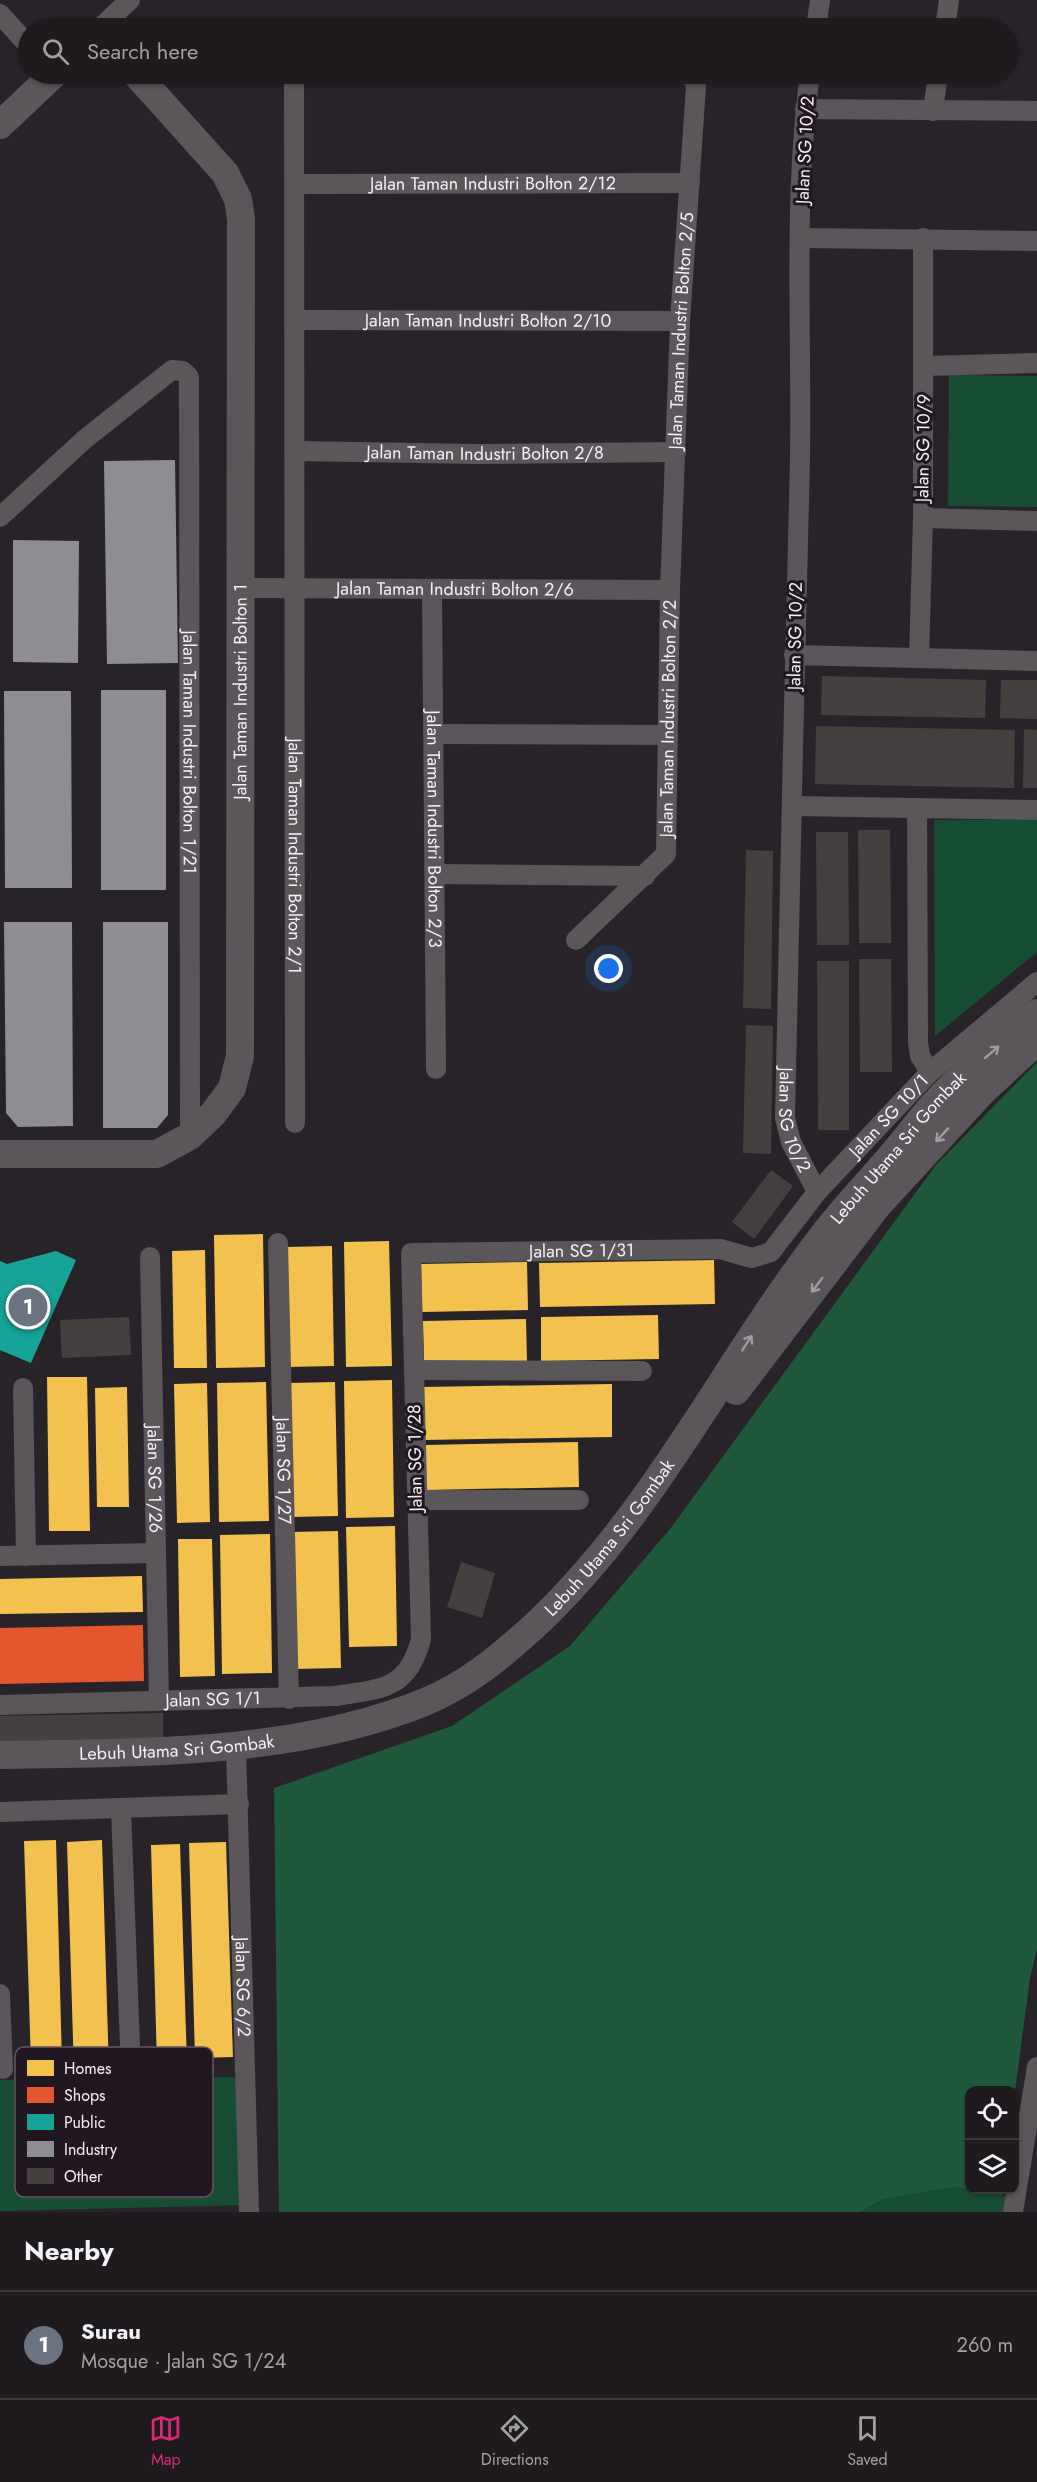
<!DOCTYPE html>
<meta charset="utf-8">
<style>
body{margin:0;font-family:Jost,sans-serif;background:#2b272b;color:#f1f3f6}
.controls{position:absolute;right:18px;bottom:18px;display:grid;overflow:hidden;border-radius:12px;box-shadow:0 2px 4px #0004}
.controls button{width:54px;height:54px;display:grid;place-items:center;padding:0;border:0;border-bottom:2px solid #3c383c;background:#1e1a1e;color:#f1f3f6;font:30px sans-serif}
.you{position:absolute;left:609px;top:969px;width:21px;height:21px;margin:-15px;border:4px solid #fff;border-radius:50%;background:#1a73e8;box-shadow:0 0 0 9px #1a73e833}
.badge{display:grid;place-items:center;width:39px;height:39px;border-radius:50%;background:#db2777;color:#fff;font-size:20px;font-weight:700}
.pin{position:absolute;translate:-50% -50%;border:3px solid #fff;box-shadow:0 2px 6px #0006}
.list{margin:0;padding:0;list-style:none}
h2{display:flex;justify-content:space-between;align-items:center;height:78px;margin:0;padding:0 24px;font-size:26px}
h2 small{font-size:20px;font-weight:400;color:#a1a1a4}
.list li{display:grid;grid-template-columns:39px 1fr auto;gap:18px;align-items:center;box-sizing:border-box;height:108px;padding:0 24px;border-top:2px solid #3c383c}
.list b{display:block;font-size:22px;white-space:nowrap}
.list p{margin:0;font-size:20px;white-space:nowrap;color:#a1a1a4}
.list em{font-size:20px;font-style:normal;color:#a1a1a4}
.icon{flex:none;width:33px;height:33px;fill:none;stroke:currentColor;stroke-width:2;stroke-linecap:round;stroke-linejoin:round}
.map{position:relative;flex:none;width:1037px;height:2212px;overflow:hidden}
.search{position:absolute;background:#1e1a1e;box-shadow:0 2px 4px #0004;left:18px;right:18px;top:18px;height:66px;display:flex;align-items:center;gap:15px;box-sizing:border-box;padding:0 21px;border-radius:33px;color:#a1a1a4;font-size:22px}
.sheet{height:186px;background:#1e1a1e}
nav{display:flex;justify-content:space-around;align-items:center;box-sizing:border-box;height:84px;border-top:2px solid #3c383c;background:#1e1a1e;font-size:16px;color:#a1a1a4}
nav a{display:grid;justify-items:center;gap:3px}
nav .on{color:#db2777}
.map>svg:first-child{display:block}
.green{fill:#174d33}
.forest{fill:#1f593c}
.homes{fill:#f2c14e}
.shops{fill:#e4572e}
.public{fill:#17a398}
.industry{fill:#8d8d92}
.building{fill:#454040}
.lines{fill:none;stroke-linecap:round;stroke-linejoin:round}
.street{stroke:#5a565a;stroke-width:20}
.secondary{stroke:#5a565a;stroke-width:28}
.oneway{stroke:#a09ba0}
.labels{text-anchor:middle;stroke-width:6;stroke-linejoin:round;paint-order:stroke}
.street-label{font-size:18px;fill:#f6eff6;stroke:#211721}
.key{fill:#211721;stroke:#615861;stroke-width:1.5}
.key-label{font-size:16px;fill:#f6eff6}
</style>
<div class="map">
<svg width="1037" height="2212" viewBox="0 0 1037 2212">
<rect width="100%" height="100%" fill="#282328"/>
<!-- green -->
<g class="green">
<path d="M949,375L1037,376V507L948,506Z"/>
<path d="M934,820H1037V952L935,1036Z"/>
<path d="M245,2077L248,2205L0,2211V2080Z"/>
<path d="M953,2187L1013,2197L1011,2212H860L882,2200Z"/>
</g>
<!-- forest -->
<path class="forest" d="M1037,1062V1949L1030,1978L1015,2091L970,2090V2190H1001V2195L953,2187L882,2200L860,2212H279L274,1788L452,1726L570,1646L670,1529L936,1165Z"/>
<!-- homes -->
<g class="homes">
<path d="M263,1234L265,1367L216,1368L214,1235Z"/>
<path d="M389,1241L392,1366L346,1367L344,1242Z"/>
<path d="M332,1246L334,1366L288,1367L286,1247Z"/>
<path d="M205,1250L207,1368H174L172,1251Z"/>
<path d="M714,1260L715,1304L540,1307L539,1263Z"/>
<path d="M527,1262L528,1310L422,1312L421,1264Z"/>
<path d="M658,1315L659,1359L541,1361V1317Z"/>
<path d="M526,1319L527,1362L424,1364L423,1321Z"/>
<path d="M47,1377H87L90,1531H49Z"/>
<path d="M392,1380L394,1517L346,1518L344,1381Z"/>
<path d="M266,1382L269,1521L219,1522L217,1383Z"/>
<path d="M335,1382L338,1516L291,1517L289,1383Z"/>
<path d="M207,1383L210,1522L177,1523L174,1384Z"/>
<path d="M612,1384V1437L423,1440L422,1387Z"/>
<path d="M127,1387L129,1507H97L95,1388Z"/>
<path d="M578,1442L579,1487L425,1490L424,1445Z"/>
<path d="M395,1526L397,1646L349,1647L346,1527Z"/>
<path d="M338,1531L341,1668L293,1669L290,1532Z"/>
<path d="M270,1534L272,1673L222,1674L220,1535Z"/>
<path d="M178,1539H212L215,1676L180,1677Z"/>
<path d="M142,1576L143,1612L0,1614V1579Z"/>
<path d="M56,1840L62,2063L31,2064L24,1841Z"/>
<path d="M102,1840L109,2072H74L67,1842Z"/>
<path d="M226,1842L233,2057L195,2058L189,1843Z"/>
<path d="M180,1844L187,2064L157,2065L151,1845Z"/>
</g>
<!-- shops -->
<path class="shops" d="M143,1625L144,1681L0,1684V1628Z"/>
<!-- public -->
<path class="public" d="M56,1251L76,1260L31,1363L0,1350V1261L7,1264Z"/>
<!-- industry -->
<g class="industry">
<path d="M175,460L178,663L107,664L104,461Z"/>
<path d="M13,540L79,541L78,663L13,662Z"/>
<rect x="101" y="690" width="65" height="200"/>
<path d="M4,691H71L72,888H5Z"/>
<path d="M4,922H72L73,1126L18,1127L6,1113Z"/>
<path d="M103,922H168V1115L157,1128H103Z"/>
</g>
<!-- building -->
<g class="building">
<path d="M822,676L986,680L985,718L821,715Z"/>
<path d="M1001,680H1037V719L1000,718Z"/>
<path d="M816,726L1015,730L1014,788L815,784Z"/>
<path d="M1024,729L1037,730V788H1023Z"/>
<path d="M858,830H890L891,943H859Z"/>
<path d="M816,832H848L849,945H817Z"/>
<path d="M746,850L773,851L771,1009L743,1008Z"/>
<path d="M859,959H891L892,1072H860Z"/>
<path d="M817,961H849V1130H818Z"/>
<path d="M746,1025L773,1026L771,1154L743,1153Z"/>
<path d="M771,1170L793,1186L754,1239L732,1222Z"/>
<path d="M129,1317L131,1355L62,1358L60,1320Z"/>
<path d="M461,1562L495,1573L482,1618L447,1607Z"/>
<path d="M163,1713V1740L0,1743V1716Z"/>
</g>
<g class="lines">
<!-- street -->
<g class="street">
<path d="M0,14L28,45"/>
<path d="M100,28L130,0"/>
<path d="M816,28L820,0"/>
<path d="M945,28L949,0"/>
<path id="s1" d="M294,74L295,1123"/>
<path id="s2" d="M810,74C793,200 802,330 800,457C795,677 789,898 785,1118L791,1142L817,1192"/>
<path d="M805,109L1037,111"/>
<path d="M933,111L938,74"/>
<path id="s3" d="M295,184L690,183"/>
<path d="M801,238L1037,241"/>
<path id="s4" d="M294,320L680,321"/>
<path d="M924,366L1037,363"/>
<path id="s5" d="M295,451L478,454L676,452"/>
<path id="s6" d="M0,517L85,439L172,370L183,371L189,377L190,1136"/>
<path d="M923,518L1037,521"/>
<path id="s7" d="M241,588L670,590"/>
<path id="s8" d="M432,589L436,1069"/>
<path d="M794,655L1037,661"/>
<path d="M919,658L923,518V238"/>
<path d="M434,734L668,735"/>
<path d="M792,806L1037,810"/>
<path d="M917,808L918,1042L920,1056L930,1072"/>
<path d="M435,874L645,876"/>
<path id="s9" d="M576,940L666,854L670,590L680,321L696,86L691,74"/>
<path id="s10" d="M278,1243L289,1699"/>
<path id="s11" d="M150,1257L159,1700"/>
<path d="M414,1370L642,1371"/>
<path d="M23,1388L26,1556"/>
<path d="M416,1500H579"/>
<path d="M0,1556L156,1553"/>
<path id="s12" d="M0,1705L335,1696C381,1689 408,1690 421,1639L411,1253L720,1249L752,1258L771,1252L817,1192L930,1072L1037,982"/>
<path id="s13" d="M236,1747L249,2212"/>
<path d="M121,1809L131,2072"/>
<path d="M0,1812L239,1804"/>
<path d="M0,1994L3,2069"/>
<path d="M1013,2212L1037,2067"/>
</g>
<!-- secondary -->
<g class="secondary">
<path d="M0,125L54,74"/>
<path id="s14" d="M0,1154H157L190,1136L213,1114L232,1088L240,1056L241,219L238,199L225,173L136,74"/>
<path d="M736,1391L878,1205L982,1092L1037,1041"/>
<path id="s15" d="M0,1755C142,1752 291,1756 425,1702C466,1685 499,1658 531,1629C653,1517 724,1363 824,1234C845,1207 869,1182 891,1156C906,1139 919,1120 935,1103C965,1070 1003,1042 1037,1013"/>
</g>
</g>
<!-- one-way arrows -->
<defs><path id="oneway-shaft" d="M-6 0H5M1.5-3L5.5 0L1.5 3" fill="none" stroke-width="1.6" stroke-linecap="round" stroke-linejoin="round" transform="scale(1.5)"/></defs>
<g class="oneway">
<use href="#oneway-shaft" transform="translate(992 1052) rotate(-41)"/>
<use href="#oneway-shaft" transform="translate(942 1135) rotate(133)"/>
<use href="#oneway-shaft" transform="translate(817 1285) rotate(127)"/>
<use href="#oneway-shaft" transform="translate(747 1343) rotate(-57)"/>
</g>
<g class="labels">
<!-- street labels -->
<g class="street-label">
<text transform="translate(805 150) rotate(-87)" y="6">Jalan SG 10/2</text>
<text dy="6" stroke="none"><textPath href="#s3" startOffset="198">Jalan Taman Industri Bolton 2/12</textPath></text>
<text dy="6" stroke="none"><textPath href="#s4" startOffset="194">Jalan Taman Industri Bolton 2/10</textPath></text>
<text dy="6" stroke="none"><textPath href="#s9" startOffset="648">Jalan Taman Industri Bolton 2/5</textPath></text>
<text transform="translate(923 448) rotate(-89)" y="6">Jalan SG 10/9</text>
<text dy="6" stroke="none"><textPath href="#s5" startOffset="190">Jalan Taman Industri Bolton 2/8</textPath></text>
<text dy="6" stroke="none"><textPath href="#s7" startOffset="214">Jalan Taman Industri Bolton 2/6</textPath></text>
<text transform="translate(795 636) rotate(-89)" y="6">Jalan SG 10/2</text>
<text dy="6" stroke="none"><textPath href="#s14" startOffset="656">Jalan Taman Industri Bolton 1</textPath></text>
<text dy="6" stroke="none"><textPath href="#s9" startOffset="260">Jalan Taman Industri Bolton 2/2</textPath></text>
<text dy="6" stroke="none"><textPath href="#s6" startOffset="621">Jalan Taman Industri Bolton 1/21</textPath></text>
<text dy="6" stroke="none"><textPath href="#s8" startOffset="240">Jalan Taman Industri Bolton 2/3</textPath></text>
<text dy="6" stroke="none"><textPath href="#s1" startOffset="782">Jalan Taman Industri Bolton 2/1</textPath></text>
<text dy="6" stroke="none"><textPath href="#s12" startOffset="1377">Jalan SG 10/1</textPath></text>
<text dy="6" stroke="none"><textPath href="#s2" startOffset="1048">Jalan SG 10/2</textPath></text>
<text dy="6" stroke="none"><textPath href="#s15" startOffset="1167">Lebuh Utama Sri Gombak</textPath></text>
<text dy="6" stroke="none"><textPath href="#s12" startOffset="1005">Jalan SG 1/31</textPath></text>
<text transform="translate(415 1458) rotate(-91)" y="6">Jalan SG 1/28</text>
<text dy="6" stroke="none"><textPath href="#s10" startOffset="228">Jalan SG 1/27</textPath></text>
<text dy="6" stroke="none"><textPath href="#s11" startOffset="222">Jalan SG 1/26</textPath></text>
<text dy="6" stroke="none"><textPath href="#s15" startOffset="681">Lebuh Utama Sri Gombak</textPath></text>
<text dy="6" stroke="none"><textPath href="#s12" startOffset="213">Jalan SG 1/1</textPath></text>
<text dy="6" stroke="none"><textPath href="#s15" startOffset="177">Lebuh Utama Sri Gombak</textPath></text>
<text dy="6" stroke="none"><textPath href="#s13" startOffset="240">Jalan SG 6/2</textPath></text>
</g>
</g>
<!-- legend -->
<rect x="15" y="2047" width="198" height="150" rx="9" class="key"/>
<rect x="27" y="2060" width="27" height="16" fill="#f2c14e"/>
<rect x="27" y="2087" width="27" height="16" fill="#e4572e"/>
<rect x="27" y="2114" width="27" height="16" fill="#17a398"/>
<rect x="27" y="2141" width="27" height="16" fill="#8d8d92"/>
<rect x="27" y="2168" width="27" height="16" fill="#454040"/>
<g class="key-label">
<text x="64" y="2074">Homes</text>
<text x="64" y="2101">Shops</text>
<text x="64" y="2128">Public</text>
<text x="64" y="2155">Industry</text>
<text x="64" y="2182">Other</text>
</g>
</svg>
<div class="controls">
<button><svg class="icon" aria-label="locate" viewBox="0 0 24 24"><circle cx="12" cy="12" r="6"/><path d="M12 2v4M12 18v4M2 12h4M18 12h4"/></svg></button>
<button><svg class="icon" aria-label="layers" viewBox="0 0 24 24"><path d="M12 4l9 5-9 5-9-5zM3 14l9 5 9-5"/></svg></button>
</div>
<div class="you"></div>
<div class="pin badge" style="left:28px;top:1307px;background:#6b7280">1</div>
<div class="search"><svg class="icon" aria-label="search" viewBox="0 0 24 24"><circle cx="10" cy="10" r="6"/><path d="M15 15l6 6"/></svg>Search here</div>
</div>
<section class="sheet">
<h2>Nearby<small></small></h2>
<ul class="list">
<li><span class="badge" style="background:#6b7280">1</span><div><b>Surau</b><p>Mosque · Jalan SG 1/24</p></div><em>260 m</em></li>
</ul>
</section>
<nav>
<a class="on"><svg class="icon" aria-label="map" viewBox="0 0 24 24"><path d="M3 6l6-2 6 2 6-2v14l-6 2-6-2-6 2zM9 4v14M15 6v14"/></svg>Map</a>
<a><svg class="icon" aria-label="directions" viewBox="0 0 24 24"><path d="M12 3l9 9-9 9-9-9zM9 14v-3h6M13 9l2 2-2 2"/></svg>Directions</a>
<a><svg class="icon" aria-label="saved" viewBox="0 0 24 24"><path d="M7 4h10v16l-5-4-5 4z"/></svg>Saved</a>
</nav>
